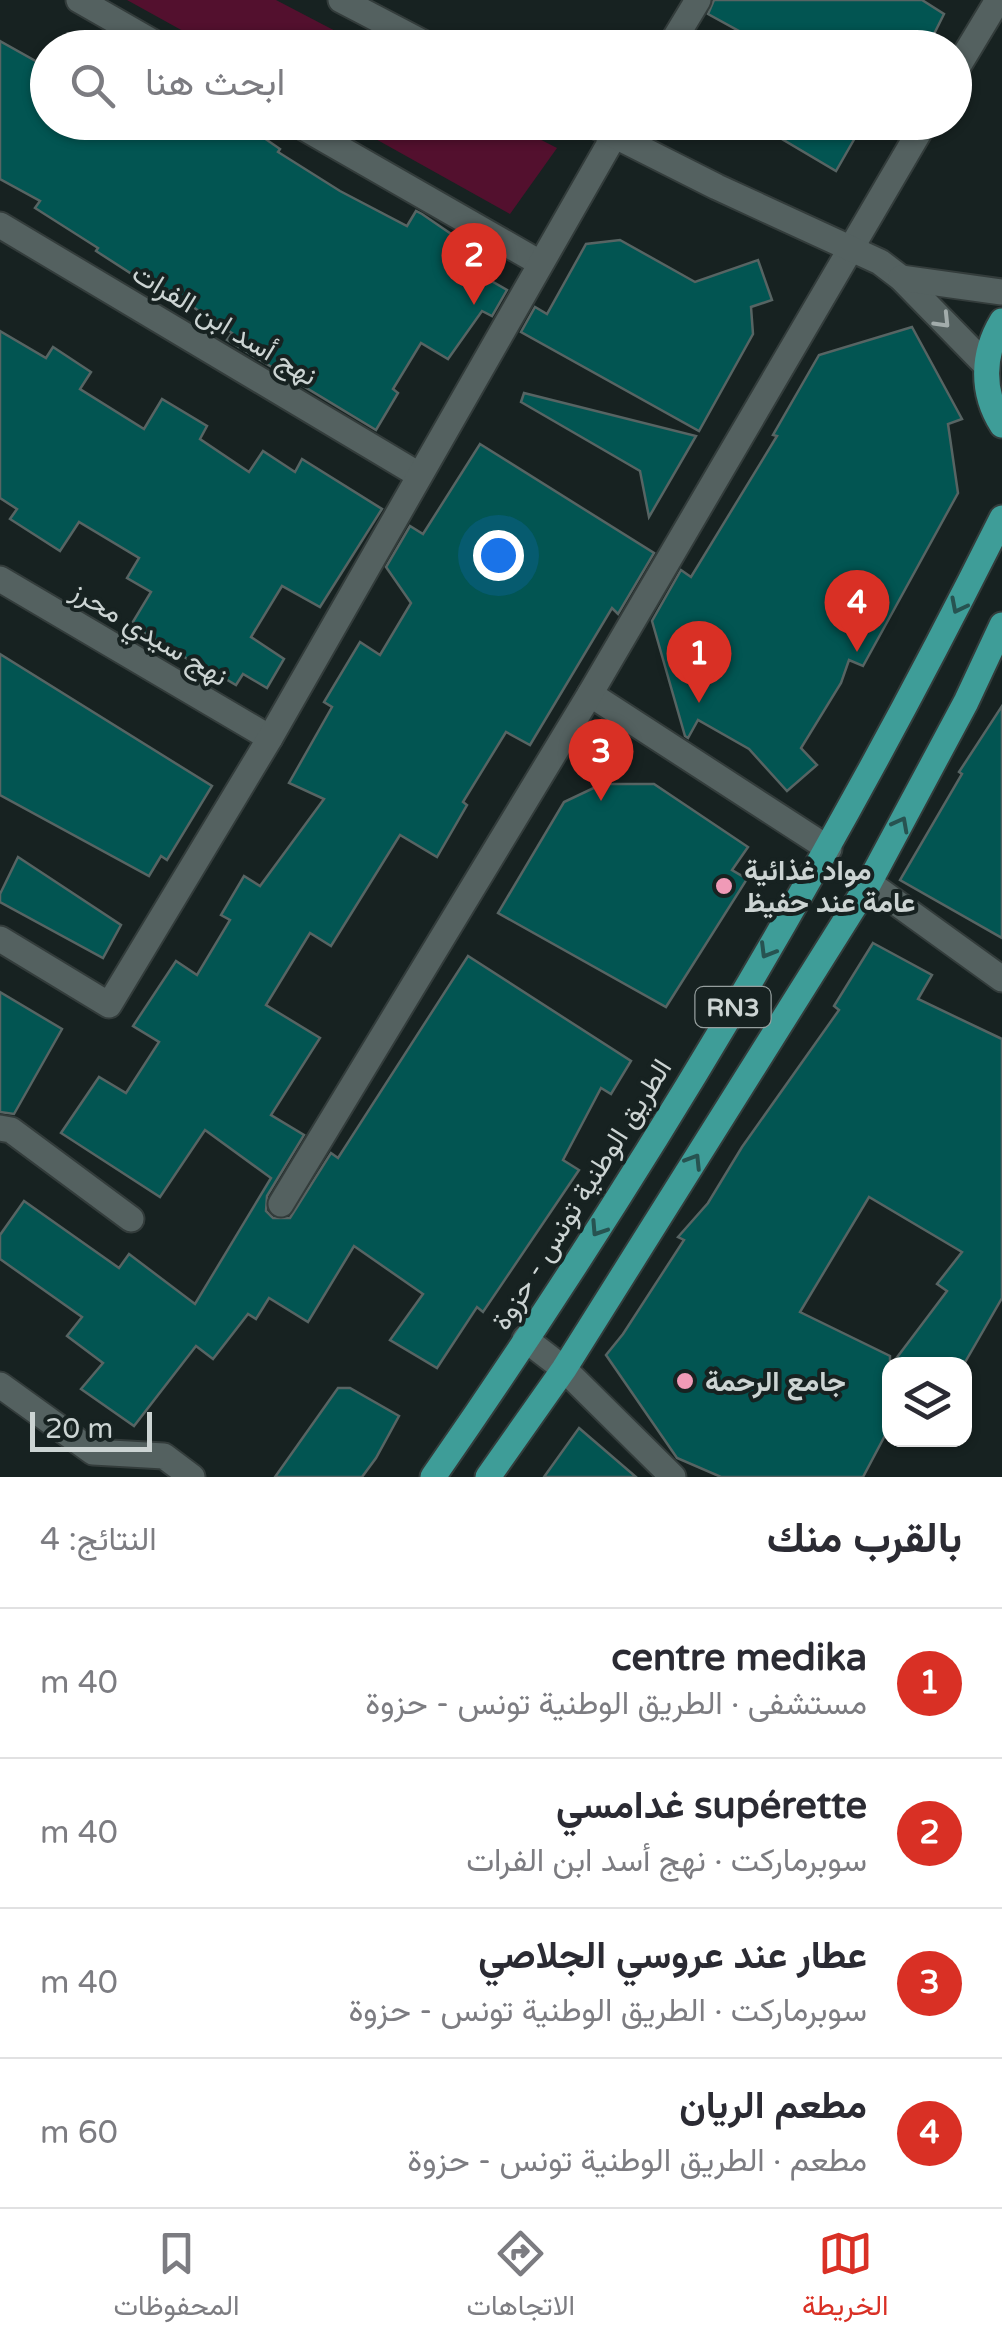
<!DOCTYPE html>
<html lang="ar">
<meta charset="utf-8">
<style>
body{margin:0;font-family:"Varela Round",Vazirmatn,sans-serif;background:#f2f2f3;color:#2b2b33;direction:rtl}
.controls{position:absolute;right:30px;bottom:30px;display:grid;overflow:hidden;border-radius:20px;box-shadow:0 2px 8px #0004}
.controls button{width:90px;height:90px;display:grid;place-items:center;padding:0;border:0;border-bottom:2px solid #e1e1e2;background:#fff;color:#2b2b33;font:50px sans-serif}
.scale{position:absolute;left:30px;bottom:25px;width:122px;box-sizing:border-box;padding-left:10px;border:5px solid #ccd4d3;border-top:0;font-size:28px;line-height:35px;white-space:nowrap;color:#ccd4d3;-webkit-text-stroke:8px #172221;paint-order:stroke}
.you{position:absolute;left:498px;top:555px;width:35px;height:35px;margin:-25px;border:8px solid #fff;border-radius:50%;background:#1a73e8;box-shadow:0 0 0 15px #1a73e833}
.badge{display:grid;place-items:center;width:65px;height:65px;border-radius:50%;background:#d93025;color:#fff;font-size:32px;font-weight:700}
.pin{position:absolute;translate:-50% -82px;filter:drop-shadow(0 2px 5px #0008)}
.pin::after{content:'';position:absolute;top:52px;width:35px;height:30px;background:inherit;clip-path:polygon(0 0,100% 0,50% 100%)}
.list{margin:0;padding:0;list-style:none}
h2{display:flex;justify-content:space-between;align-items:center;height:130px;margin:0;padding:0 40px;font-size:42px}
h2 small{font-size:32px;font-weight:400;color:#7c7c81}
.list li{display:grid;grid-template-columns:65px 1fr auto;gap:30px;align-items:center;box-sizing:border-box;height:150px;padding:0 40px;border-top:2px solid #e1e1e2}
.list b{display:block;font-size:38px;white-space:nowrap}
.list p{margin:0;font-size:32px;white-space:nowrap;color:#7c7c81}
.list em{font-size:32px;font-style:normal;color:#7c7c81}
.icon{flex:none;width:55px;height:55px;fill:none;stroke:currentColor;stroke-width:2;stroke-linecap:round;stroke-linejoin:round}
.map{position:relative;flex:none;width:1002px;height:1477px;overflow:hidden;direction:ltr}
.search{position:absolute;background:#fff;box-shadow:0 2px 8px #0004;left:30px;right:30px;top:30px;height:110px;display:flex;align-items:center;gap:25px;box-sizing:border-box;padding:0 35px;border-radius:55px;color:#7c7c81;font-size:38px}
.sheet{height:730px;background:#fff}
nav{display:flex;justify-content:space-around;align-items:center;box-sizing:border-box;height:140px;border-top:2px solid #e1e1e2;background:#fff;font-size:28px;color:#7c7c81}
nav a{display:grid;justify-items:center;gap:5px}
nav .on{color:#d93025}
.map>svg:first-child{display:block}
.green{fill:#53102e}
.building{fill:#025552;stroke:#576463;stroke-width:2.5}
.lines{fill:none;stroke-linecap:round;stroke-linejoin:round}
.street-casing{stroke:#333c3b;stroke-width:29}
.secondary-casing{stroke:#333c3b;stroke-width:29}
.primary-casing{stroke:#333c3b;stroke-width:29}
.street{stroke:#546160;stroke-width:25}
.secondary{stroke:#546160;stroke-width:25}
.primary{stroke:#3e9d98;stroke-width:25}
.oneway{stroke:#a2acab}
.oneway2{stroke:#275351}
.poi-dot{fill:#f09ab7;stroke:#172221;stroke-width:4}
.labels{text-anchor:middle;stroke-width:8;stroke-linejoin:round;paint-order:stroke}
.shield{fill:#172221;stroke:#969f9e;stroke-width:2.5}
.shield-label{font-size:25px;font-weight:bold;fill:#ccd4d3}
.street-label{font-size:28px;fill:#ccd4d3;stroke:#172221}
.poi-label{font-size:28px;font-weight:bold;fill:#ccd4d3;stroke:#172221;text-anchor:start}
</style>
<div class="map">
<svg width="1002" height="1477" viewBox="0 0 1002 1477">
<rect width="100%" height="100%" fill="#172221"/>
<!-- green -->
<g class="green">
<path d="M127,0H276L366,47H212Z"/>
<path d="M347,123H508L557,148L510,214Z"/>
</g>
<!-- building -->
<g class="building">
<path d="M714,0H922L944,14L927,48H770L708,14Z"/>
<path d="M0,41L48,68V122H241L280,149L278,152L340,191L407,226L416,211L422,214L457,238L448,256L507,290L492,316L482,311L448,359L421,343L393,389L398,393L376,430L227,340L232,333L142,273L138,278L96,251L98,248L35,208L40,201L0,179Z"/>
<path d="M753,122H864L836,171Z"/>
<path d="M620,240L695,282L758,260L772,300L751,307L753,334L699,431L521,332L535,307L547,314L586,244Z"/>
<path d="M912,327L962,419L948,424L958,493L863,666L849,660L841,683L801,748L817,765L787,791L749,749L698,720L688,738L685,736L652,621L681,570L691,577L777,436L773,435L819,355Z"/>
<path d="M0,331L46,358L53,347L91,372L80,389L144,429L162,399L207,426L200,439L249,472L263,451L295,472L302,459L382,509L320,607L282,586L251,637L284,659L267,688L243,674L236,685L217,674L216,676L131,625L151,592L127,578L139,558L79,522L60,551L10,519L17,509L0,498Z"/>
<path d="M524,393L696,436L649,517L640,471L521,402Z"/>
<path d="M480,444L654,553L618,614L612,608L530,745L506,732L463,802L467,805L437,857L400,835L331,946L310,933L266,1005L320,1038L271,1115L304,1135L267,1196L266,1211L273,1218H290L331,1153L338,1158L468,956L631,1061L611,1094L601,1088L563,1160L579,1170L483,1312L477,1307L437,1368L390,1340L423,1294L354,1246L308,1322L269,1298L256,1319L248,1314L213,1359L196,1346L134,1426L81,1389L103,1363L67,1336L82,1317L0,1259V1235L24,1201L119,1268L129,1254L195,1304L271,1178L205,1130L160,1197L61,1133L99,1077L126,1093L159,1042L133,1026L176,961L197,975L230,920L221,915L244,876L260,886L324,799L289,783L332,707L324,702L360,642L380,655L411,603L386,567L410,526L423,534Z"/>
<path d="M0,654L212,786L167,860L161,856L149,876L0,795Z"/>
<path d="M1002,706V938L900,880L962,774L959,772Z"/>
<path d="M602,784H654L748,847L732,870L747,879L666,1007L498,913L564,802Z"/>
<path d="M18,857L121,925L103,958L0,902V894Z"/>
<path d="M873,943L932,975L918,999L1002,1039V1298L964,1364H892L947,1291L937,1284L962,1252L869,1197L800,1312L890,1356V1426L863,1477H721L677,1458L606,1355L623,1334L684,1240L678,1237L708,1203L742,1147L839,1010L834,1006Z"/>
<path d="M0,992L62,1029L14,1114L0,1112Z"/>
<path d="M338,1388H350L399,1416L376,1458L362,1477H275Z"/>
<path d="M579,1428L636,1477H544Z"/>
</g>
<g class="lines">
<!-- street casing -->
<g class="street-casing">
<g id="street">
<path d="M79,0L163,48"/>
<path d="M669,48L698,0"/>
<path d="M954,73L998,0"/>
<path d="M294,122L540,263"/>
<path d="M0,225L419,475"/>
<path d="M0,579L270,738"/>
<path d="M590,694L829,849"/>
<path d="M869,883L1002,979"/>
<path d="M0,939L109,1005L270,738L622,122"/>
<path d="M0,1128L11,1130L131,1219"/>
<path d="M281,1204L590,694L925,122"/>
<path d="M525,1339L564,1369L673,1477"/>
<path d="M0,1385L93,1452L164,1456L192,1477"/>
</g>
</g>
<!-- secondary casing -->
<g class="secondary-casing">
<g id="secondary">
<path d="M341,0L433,48"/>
<path d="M588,122L717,187L880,262L901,278L986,365"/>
<path d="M901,278L1002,292"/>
</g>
</g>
<!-- primary casing -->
<g class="primary-casing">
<g id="primary">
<path d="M1002,321C982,354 981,392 1002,425"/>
<path d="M433,1477C645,1172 836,850 1002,518"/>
<path d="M488,1477L564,1369L869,883L966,702L1002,625"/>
</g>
</g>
<!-- street -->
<use href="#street" class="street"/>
<!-- secondary -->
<use href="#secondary" class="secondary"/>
<!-- primary -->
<use href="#primary" class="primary"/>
</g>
<!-- one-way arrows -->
<defs><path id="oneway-chevron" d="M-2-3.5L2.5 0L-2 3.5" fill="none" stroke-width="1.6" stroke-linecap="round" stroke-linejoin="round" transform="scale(2.5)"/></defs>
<use class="oneway" href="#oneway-chevron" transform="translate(943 321) rotate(46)"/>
<g class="oneway2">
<use href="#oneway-chevron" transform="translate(958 606) rotate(117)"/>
<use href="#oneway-chevron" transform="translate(901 824) rotate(-62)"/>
<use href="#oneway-chevron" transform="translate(767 951) rotate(121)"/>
<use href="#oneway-chevron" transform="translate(694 1161) rotate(-58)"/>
<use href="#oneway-chevron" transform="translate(598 1229) rotate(123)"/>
</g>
<!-- markers -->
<g class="poi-dot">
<circle cx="724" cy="886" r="10"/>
<circle cx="685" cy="1381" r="10"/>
</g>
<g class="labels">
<!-- shield labels -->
<rect class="shield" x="695.5" y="987" width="75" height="40" rx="8"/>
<g class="shield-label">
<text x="733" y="1016">RN3</text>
</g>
<!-- street labels -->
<g class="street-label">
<text transform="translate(225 324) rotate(31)" y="10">نهج أسد ابن الفرات</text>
<text transform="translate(150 633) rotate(31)" y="10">نهج سيدي محرز</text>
<text transform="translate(581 1194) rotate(-58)" y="10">الطريق الوطنية تونس - حزوة</text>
</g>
<!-- poi labels -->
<g class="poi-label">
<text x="744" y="880">مواد غذائية<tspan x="744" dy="32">عامة عند حفيظ</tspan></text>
<text x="705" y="1391">جامع الرحمة</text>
</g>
</g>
</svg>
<div class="controls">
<button><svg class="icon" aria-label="layers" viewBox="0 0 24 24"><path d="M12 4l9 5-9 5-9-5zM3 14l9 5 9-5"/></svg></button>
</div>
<div class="scale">20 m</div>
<div class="you"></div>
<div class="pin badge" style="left:699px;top:703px">1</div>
<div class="pin badge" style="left:474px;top:305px">2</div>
<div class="pin badge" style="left:601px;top:801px">3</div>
<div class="pin badge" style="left:857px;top:652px">4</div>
<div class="search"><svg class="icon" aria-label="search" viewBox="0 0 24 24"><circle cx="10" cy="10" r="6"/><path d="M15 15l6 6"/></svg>ابحث هنا</div>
</div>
<section class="sheet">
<h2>بالقرب منك<small>النتائج: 4</small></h2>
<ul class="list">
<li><span class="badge">1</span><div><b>centre medika</b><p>مستشفى · الطريق الوطنية تونس - حزوة</p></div><em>40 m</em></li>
<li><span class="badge">2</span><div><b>supérette غدامسي</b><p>سوبرماركت · نهج أسد ابن الفرات</p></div><em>40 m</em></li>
<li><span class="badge">3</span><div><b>عطار عند عروسي الجلاصي</b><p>سوبرماركت · الطريق الوطنية تونس - حزوة</p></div><em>40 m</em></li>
<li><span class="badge">4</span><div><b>مطعم الريان</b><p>مطعم · الطريق الوطنية تونس - حزوة</p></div><em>60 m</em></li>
</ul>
</section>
<nav>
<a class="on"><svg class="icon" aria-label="map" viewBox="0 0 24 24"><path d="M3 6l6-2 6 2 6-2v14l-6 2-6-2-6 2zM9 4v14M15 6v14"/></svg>الخريطة</a>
<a><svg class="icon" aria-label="directions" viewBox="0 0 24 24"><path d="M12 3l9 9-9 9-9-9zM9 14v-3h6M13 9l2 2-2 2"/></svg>الاتجاهات</a>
<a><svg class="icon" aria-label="saved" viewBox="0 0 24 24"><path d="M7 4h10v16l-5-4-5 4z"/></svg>المحفوظات</a>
</nav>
